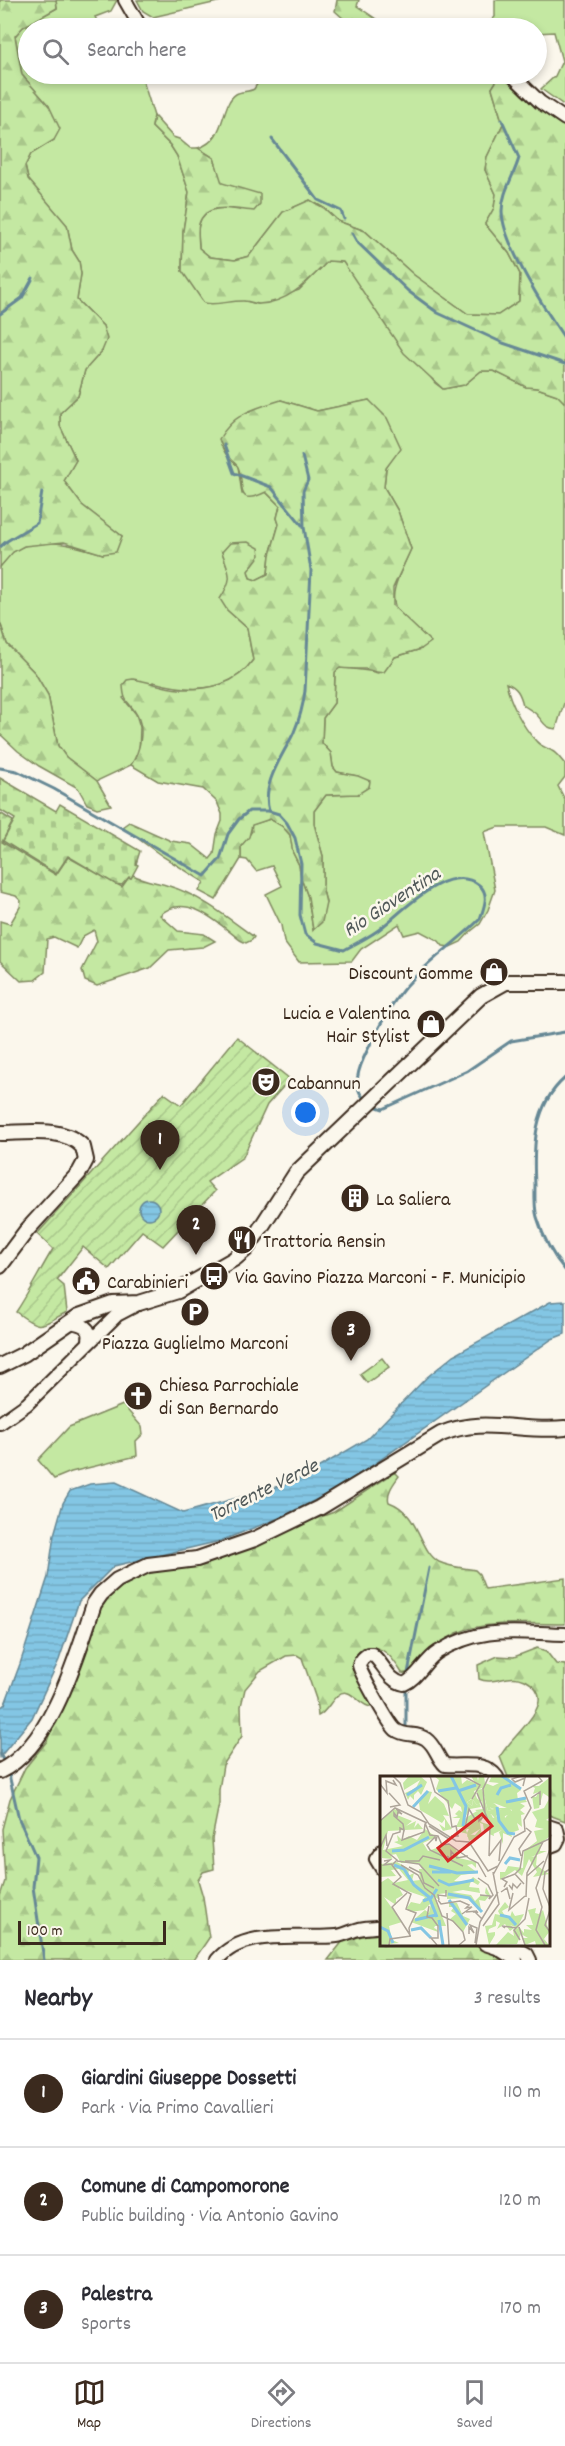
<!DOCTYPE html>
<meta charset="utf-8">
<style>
body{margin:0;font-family:Dekko,sans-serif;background:#f7f7f7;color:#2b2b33}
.scale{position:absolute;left:18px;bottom:15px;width:148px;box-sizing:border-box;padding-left:6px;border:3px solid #3b2a1e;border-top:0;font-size:16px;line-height:21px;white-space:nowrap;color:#3b2a1e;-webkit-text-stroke:4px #fbf7ec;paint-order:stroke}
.you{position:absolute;left:306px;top:1113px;width:21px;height:21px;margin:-15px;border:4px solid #fff;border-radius:50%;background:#1a73e8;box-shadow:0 0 0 9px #1a73e833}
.badge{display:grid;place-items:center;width:39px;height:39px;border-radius:50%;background:#3b2a1e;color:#fff;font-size:20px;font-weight:700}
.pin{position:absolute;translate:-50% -50px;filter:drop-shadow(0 2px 3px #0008)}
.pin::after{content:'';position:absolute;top:32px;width:21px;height:18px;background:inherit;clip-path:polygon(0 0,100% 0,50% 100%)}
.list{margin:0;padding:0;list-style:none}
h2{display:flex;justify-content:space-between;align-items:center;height:78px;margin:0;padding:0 24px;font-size:26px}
h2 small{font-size:20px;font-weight:400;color:#7c7c81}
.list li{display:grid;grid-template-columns:39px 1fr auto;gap:18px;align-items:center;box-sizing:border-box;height:108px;padding:0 24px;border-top:2px solid #e1e1e2}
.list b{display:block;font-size:22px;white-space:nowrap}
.list p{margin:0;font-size:20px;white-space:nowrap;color:#7c7c81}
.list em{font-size:20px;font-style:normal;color:#7c7c81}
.icon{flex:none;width:33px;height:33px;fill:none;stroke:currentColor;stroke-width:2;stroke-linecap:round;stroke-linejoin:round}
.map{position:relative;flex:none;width:565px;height:1960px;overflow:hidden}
.search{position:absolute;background:#fff;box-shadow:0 3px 9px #0003;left:18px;right:18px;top:18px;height:66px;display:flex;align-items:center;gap:15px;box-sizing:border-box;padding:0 21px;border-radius:33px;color:#7c7c81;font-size:22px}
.sheet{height:402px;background:#fff}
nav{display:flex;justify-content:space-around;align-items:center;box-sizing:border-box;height:84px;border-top:2px solid #e1e1e2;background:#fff;font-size:16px;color:#7c7c81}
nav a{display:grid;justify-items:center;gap:3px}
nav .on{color:#3b2a1e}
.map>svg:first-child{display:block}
.grass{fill:#c4e8a2;stroke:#808960;stroke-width:1.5}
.forest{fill:url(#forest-firs);stroke:#808960;stroke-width:1.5}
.cemetery{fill:url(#cemetery-stones);stroke:#808960;stroke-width:1.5}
.garden{fill:url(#garden-furrows);stroke:#808960;stroke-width:1.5}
.water{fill:url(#water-rules);stroke:#668895;stroke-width:1.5}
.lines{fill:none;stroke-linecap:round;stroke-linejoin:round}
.stream{stroke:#668895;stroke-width:3}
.tertiary-casing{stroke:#3b2a1e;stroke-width:16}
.secondary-casing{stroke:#3b2a1e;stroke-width:18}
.tertiary{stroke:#fbf7ec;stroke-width:12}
.secondary{stroke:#fbf7ec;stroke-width:14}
.labels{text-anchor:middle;stroke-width:5;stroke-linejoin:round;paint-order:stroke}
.poi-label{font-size:20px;fill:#3b2a1e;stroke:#fbf7ec;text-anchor:start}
.water-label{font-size:21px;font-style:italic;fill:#515959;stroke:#fbf7ec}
.inset-river{fill:none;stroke:#83c6e4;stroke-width:3}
.inset-road{fill:none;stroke:#aea59a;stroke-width:1.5}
.view{fill:#d62828;fill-opacity:0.15;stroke:#d62828;stroke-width:3}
.inset-edge{fill:none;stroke:#3b2a1e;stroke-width:3}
</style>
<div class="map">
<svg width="565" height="1960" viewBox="0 0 565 1960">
<defs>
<pattern id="forest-firs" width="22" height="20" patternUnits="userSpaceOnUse" patternTransform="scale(1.5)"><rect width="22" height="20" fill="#c4e8a2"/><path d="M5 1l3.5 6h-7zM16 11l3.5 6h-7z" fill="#a9c78b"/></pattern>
<pattern id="cemetery-stones" width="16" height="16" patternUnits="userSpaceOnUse" patternTransform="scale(1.5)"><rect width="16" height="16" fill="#c4e8a2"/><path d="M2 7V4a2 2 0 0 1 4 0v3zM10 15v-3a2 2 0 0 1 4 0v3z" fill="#a9c78b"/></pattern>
<pattern id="garden-furrows" width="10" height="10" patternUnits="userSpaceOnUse" patternTransform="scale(1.5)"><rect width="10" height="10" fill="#c4e8a2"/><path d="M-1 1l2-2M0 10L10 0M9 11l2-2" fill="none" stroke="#a9c78b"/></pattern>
<pattern id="water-rules" width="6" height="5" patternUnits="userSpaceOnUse" patternTransform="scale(1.5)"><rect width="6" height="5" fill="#83c6e4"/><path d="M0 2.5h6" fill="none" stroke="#72aac3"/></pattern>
</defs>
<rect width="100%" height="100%" fill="#fbf7ec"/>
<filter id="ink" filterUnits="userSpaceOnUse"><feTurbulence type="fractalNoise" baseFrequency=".0167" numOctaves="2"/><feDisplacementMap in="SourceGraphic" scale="12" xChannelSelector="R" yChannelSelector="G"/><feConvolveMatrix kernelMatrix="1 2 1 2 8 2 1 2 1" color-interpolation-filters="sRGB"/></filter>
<g filter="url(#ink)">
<!-- grass -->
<g class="grass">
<path d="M56,0H117L111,11L95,17L101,28H28V74H141L154,116L152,127L170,145L177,156L189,192L183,231L182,271L245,301L258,304L299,290L328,261L343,262L435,383L443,389L464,385L481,371H494L526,387L537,388L558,395L565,403V700L556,729C544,728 544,722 536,714C533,711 527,708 523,705C520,693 517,687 506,683C510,702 522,726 536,741C541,747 546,747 552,751C557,753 561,760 565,764V777L558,786L565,800V835L546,827H498L484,832L495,890L488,910L480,924L470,932L461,942L450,947L443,946L439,941L420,931L404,935L399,924L361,949L352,961L299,962L284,942L281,925L266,894L282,886L272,866L256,871L247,860L241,859V846L252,831L251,825L270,819L282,826L290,835L293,853L299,865L301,878L308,897L313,930L326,903L323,890V856L314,824V811L326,795L358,794V776L337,772L333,767L331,753L322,743L323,718L334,703L335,672L340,667C353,670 365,669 378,673L395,657L421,649C388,598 385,605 411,549L398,511L384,487L386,468L400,447L369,400L317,411L281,400L228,457L238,466L242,494L266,492L280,506L277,518L279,524L270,555L268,574L256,580L250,578L248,571L222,552L231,577L227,610L247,628L253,660C230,694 189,692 153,682L123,698L136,714L140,727L139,754L131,765L97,781L66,757L58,746L48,695L35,673L7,644L0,622V567C4,562 8,556 13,552C37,534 77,546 103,554L122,536L82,505L64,481L76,460L60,426V413L78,396L85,370L102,351L103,326L77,300L81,274L79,261L72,250L67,225L28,179L25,166L31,154L54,140L49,106L22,75L15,36L23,27L57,8Z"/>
<path d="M137,0H226L153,17L143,11Z"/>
<path d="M495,0H565V106L541,89L555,76L562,61L554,32L537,33L536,28H483L495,17Z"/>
<path d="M275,74H501L492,88L503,124L487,157L485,170L496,194L494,208L485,224L509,253L520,274L519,301L498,315L468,314L414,275L365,231L338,221L324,208L310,200L283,212L249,256L235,260L210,257L199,248C199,241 197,231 199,224C204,206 225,207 239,210L221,183L214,158L198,148C227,140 220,104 236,94C241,91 249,92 254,89L261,78Z"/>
<path d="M382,1358L389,1367L367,1383L360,1374Z"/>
<path d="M123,1405L142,1427L143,1434L136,1441L137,1456L71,1472L54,1479L38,1460L69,1427Z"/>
</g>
<!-- forest -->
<g class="forest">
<path d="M0,0H56L57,8L23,27L15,36L22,75L49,106L60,129L54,140L31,154L25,166L28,179L67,225L72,250L79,261L81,274L77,300L103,326L107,339L102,351L85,370L78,396L60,413V426L76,460L64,481L82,505L122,536L116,552L103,554L64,542L24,546L13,552L0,567Z"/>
<path d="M337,0H359L357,6L382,23L380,28H354L335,11Z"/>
<path d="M501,74L522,95L565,124V403L557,395L537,388L526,387L494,371H481L464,385L443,389L404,353L343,262L328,261C308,281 289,303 259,304C254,304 250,301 245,301C231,300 218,306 204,303L182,271L183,231L189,192L177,156L170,145L152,127L154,116L173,137L179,139L190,148H198L214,158L222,183L260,194V204L254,211C237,210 206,200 199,224C197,231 199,241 199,248L210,257L235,260L249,256L283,212L310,200L324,208L338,221L365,231L414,275L468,314L498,315L519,301L520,274L509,253L485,224L494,208L496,194L485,170L487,157L503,124L492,88Z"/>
<path d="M281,400L317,411L369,400L387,418L401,448L386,468L384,487L398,511L411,549L393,588V606L431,642L421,649L395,657L384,672C376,674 372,670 365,669C356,669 349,669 340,668L335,672L334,703L323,718L322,743L331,753L333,767L337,772L358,776L370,781L369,787L358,794L326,795L314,811V824L323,856V890L326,903L322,922L313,930L308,897L301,878L299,865L293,853L290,835L282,826L270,819L252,825L249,837L241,846V859L216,900L199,891L204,882L162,856L122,827L129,822L171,841L191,844L210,859L214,854L217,834L222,821V814L217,802L203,789L158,781L131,765C140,751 145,730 137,715C129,700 124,705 123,685L127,680L133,679C148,681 164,688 179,689C209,690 236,685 253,660L247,628L227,610L220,599C234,577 230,575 222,552L230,543L248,542L259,548L260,555L248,571L250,578L256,580L268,574L270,555L279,524L277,518L280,506L266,492C233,508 246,485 238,467C236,463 230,460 228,457C224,452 221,445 219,439C234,413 253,409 281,400Z"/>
<path d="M0,622L7,644L35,673L48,695L58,746L66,757L97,781L111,805L97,808L87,804L78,788L39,766L18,751L0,734Z"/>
<path d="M0,813L13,821L2,842L56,875L68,857L122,887L129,877L131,878L133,875C145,881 156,882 169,886C200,895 228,918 254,937L252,940L246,943L240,940C218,923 186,891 160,915L178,931L204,934L215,941L203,947L169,950L150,968L97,986L85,981L82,970L97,941L94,930L83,936L77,948L54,937L47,939L45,972L35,980L21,981L0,961V921L10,924L20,907L21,901L16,896L0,892Z"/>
<path d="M395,1472L399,1476C394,1483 386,1493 389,1502C420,1513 419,1551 439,1562C449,1567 464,1568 475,1570L479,1574L485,1589L565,1578V1624C535,1624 484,1620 457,1633C450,1637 440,1643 434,1649C423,1657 417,1675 402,1673C392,1657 383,1644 363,1648C341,1667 365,1685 372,1704L371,1707C359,1706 350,1685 338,1695C330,1701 327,1712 318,1716L316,1699L302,1658L297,1655L286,1656L260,1671L245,1689L241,1706L242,1736L223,1765L219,1790V1804L212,1839L214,1869L203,1872L198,1880L203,1897L209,1938L194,1960H0V1896L5,1881L2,1829L10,1799L25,1768L47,1741L100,1602L117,1589L145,1574L191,1565L334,1512Z"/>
<path d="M537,1648L546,1651L556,1664L565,1665V1821L549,1815L548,1777H508L500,1757C509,1736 565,1701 525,1680C509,1672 494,1686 479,1679L478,1665L498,1656L514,1657Z"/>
<path d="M382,1931V1944H476L506,1960H328L343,1941Z"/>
</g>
<!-- cemetery -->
<path class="cemetery" d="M0,778L56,811L60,804L140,851L136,864L138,865L131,878L129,877L122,885L115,884L68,856L56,874L3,841L15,819L0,810Z"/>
<!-- garden -->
<path class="garden" d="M237,1037L290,1079L267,1105L243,1157L207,1182L215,1191L163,1246L142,1231L109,1269L83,1247L57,1280L64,1286L67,1312C40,1326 41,1331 16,1312C30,1291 40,1270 53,1249L37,1234L164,1093L181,1105Z"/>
<!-- water -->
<g class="water">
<circle cx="149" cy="1209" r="10"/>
<path d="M565,1301V1334L552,1339L340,1488L279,1518L220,1541L114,1566L79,1601L59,1660L32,1718L0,1757V1708L5,1704L20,1664L48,1577L54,1535L63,1503L70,1491L90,1484L116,1482L183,1513L294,1482L367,1439L426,1378L454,1355L550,1302Z"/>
</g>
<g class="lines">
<!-- stream -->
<g class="stream">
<path d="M502,120L519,158C514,176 502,192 502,211C502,243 546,311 565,339"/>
<path d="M272,139L318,200L341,211L344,219"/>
<path d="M352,233L357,242L408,291L438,313L503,343L565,364"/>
<path d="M0,314L22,298L33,278"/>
<path d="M224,445L234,473L271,487L302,525"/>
<path d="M0,547L7,541L37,523L42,492"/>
<path d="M0,768L17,771L54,789L205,876L220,859L228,834L239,819L249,811H269L279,814L287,823L295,838L301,864L300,915L305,934L317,943L344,950C355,944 367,938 377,931C401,914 447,860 479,885C490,894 484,907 480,919C455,944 424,964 402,991C387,1010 377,1030 367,1051C359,1067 350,1088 367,1101"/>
<path d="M269,811C261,783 283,756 294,732C300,718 303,706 305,691L311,570L304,527L303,491L308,480L302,456"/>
<path d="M565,1078C533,1106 533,1146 535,1185C535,1195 534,1207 537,1217C543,1237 552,1255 565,1270"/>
<path d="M372,1105L383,1109L467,1071L511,1041L565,1032"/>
<path d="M407,1678L429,1568"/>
<path d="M406,1728V1688"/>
<path d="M0,1754L5,1764"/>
<path d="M8,1770L19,1819L36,1857L33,1887L44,1960"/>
</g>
<!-- tertiary casing -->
<g class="tertiary-casing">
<g id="tertiary">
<path d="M125,0L141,28"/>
<path d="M255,28H276"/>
<path d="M511,74L540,102L565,119"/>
<path d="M71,1322C81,1324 92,1327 89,1340"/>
<path d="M0,1423L27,1404L117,1315L138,1304"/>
<path d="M497,1777C484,1760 464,1767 445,1765C437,1758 436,1746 426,1739C417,1732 405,1737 396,1730C390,1726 359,1671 359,1665C360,1660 364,1657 368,1654H372C384,1664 388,1681 404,1684C418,1678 425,1660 438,1652C482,1625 516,1633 565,1634"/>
<path d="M548,1826L557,1829L559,1838L556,1844L548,1847"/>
<path d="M382,1851L376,1859L382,1869"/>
<path d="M485,1944L497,1948L516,1960"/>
<path d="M509,1944L527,1954L530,1960"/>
<path d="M217,1960C245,1927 299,1940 337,1936C345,1935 351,1931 359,1929C366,1927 374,1928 382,1926"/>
</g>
</g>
<!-- secondary casing -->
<g class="secondary-casing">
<g id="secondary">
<path d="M0,1133C25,1133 64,1126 83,1147L86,1160L79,1173L27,1230L0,1266"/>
<path d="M0,1366L24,1354L79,1316L113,1304L139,1303L178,1291L234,1259L246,1249L258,1232L296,1173L481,996L506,982H565"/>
<path d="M0,1771C52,1746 77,1655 94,1604L101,1594L117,1580L148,1565L197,1559L255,1539L319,1508L441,1434C482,1416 523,1433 565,1428"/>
</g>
</g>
<!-- tertiary -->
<use href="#tertiary" class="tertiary"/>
<!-- secondary -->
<use href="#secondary" class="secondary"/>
</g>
</g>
<!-- icons -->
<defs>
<g id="shop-disc" transform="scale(1.5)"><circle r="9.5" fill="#3b2a1e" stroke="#fbf7ec"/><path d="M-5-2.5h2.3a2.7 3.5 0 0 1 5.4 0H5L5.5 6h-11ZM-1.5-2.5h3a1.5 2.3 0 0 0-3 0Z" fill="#fff"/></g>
<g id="theatre-disc" transform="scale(1.5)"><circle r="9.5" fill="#3b2a1e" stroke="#fbf7ec"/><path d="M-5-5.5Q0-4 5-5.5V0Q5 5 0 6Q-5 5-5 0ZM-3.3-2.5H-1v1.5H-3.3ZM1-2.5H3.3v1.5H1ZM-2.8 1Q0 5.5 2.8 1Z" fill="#fff"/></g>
<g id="building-disc" transform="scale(1.5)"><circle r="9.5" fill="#3b2a1e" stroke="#fbf7ec"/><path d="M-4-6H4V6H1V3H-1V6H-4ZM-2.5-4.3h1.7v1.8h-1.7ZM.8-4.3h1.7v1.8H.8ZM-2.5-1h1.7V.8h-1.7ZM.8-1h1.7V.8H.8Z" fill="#fff"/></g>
<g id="restaurant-disc" transform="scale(1.5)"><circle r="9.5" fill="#3b2a1e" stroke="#fbf7ec"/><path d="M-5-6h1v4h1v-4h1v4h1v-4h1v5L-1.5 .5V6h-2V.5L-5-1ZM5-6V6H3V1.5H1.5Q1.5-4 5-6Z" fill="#fff"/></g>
<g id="bus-disc" transform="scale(1.5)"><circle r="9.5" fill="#3b2a1e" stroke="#fbf7ec"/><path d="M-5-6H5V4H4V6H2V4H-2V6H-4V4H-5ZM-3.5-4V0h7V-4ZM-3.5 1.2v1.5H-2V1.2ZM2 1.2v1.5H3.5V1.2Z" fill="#fff"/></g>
<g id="civic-disc" transform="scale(1.5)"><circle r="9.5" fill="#3b2a1e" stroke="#fbf7ec"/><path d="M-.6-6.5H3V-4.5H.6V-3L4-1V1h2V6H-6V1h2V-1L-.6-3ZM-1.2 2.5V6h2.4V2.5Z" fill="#fff"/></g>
<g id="parking-disc" transform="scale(1.5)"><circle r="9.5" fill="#3b2a1e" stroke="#fbf7ec"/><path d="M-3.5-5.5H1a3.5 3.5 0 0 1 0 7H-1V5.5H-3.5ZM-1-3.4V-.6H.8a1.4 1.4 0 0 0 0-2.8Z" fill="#fff"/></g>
<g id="church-disc" transform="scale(1.5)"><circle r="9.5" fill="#3b2a1e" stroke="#fbf7ec"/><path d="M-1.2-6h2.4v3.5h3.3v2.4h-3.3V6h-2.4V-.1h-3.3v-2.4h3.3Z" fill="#fff"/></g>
</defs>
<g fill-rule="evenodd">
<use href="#shop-disc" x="494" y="972"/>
<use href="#shop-disc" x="431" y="1024"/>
<use href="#theatre-disc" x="266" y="1082"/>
<use href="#building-disc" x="355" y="1198"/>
<use href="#restaurant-disc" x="242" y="1240"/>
<use href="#bus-disc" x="214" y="1276"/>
<use href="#civic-disc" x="86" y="1281"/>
<use href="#parking-disc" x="195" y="1312"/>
<use href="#church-disc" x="138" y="1396"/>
</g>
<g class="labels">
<!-- poi labels -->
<g class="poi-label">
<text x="473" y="979" text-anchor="end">Discount Gomme</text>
<text x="410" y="1019" text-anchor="end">Lucia e Valentina<tspan x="410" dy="23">Hair Stylist</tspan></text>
<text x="287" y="1089">Cabannun</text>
<text x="376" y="1205">La Saliera</text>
<text x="263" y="1247">Trattoria Rensin</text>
<text x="235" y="1283">Via Gavino Piazza Marconi - F. Municipio</text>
<text x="107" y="1288">Carabinieri</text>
<text x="195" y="1349" text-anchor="middle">Piazza Guglielmo Marconi</text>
<text x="159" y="1391">Chiesa Parrochiale<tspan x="159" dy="23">di San Bernardo</tspan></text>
</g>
<!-- water labels -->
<g class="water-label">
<text transform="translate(391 901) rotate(-33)" y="7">Rio Gioventina</text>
<text transform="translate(263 1489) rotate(-26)" y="7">Torrente Verde</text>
</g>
</g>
<!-- overview -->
<g transform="translate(380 1776)">
<rect width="170" height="170" fill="#fbf7ec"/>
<path d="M102,13L108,35L114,33L109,31L114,27L119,32H130L132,37L123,41L121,33L115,42L111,38L108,44L103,41L101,46L110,49L111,45L114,60L109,58L110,50L104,55L103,48L100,47L102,60L89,65L87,58L95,59L100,53H86L103,39L95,34L103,33L102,25L97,29L93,24L92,30L87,26L95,21L99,24L96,14ZM69,125L77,127L83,140L90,143L83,156L70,143L76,138L71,135L74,131H69Z" fill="#c4e8a2"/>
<path d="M29,0H40L47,6L41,19L38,15L34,19V24L30,20L28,24L25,17L36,12L40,4L24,14L23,7ZM54,0H81L82,8L87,4L95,7L91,0H97L98,5L99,0H104L105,7L113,10L119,7L109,6L112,0H130L129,4L141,14L137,17L138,24L144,22L147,26L140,27L145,30L140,34L145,38L141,39L142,51L137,47L139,54L131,57L132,61L123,57V68L119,56L122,54L113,58L108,42L111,38L113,42L117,40L118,33L124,34L125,42L132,34L114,27L110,32L114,33L108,35L102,12L94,15L98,25L94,21L87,26L92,30L93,24L97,29L99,26L101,31L90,33L84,43L97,35L103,39L86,54L83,46L87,57L89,53H100L87,61L88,58L80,56L83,51H76L80,42H72L78,40L75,38L79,34L82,36L81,31L75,27L72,33L56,13L59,4ZM169,2V21L163,17L159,32L154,33L152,20L156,21L159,16L153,18L155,12L151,10H159ZM47,15L52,16L48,28L55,20L64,28L69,40L63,39L72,53L63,55L59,48L65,52V43L62,47L40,34L39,27ZM169,23V42L166,44L169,45V61L161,67L160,75H167L151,81L157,80L156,89L169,98L153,101L157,96L149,83L142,100L135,94L120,104V96H125L128,90L143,92L144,75L157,65L154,55L164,53L155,51L157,44L152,36L164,32ZM14,33L21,36L17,39L32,45L26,50L36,45L34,52L38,47L43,53L8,55L3,74L23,70L14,66L18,65L17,59L22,64L29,60L37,64L45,53L56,61L43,67L48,75L68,68L76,73L79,82L96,86V92L92,88L87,89L98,97L81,99L74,105L88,106L93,101L100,106L98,109L91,105L89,111L99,112L100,117L83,114L72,116L91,119L95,125L101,119L108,120L105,117L106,111L110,119L105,125L99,124L101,133L87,122L67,123V117L59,118L58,123L54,120L66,150H55L54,152L56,153L58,155V156L31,146L45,134L49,137L51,127L44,134L31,136L26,133L31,126L40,128L45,121L19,112L23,119L16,123V129L4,121L22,146L9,150L12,164L19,167L0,169V107L8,102L14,107L28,104L19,93L11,94L16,100L0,101L1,88L17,86L29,93L28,100L34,97L32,105L40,104L39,93H42L39,87H21L16,78L11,79L12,83L2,82L0,45ZM125,126L129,131L122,135L125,140L130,141L132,135L135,140L144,138L138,150L144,157V153L152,154L146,149H153L148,134L156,132L155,137L159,138L163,134L169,156L164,163L169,169H156L155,165L145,169L142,162H148L141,158L137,168L116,169L128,156L134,160L133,154L138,152L130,149L134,152L130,155L125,148L117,153L120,147L116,145V150L109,153L108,157L115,156V159L109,169L105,150L112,149L115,138L120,139L118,135Z" fill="#c4e8a2"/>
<path class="inset-river" d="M71,0L86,30L83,50M122,0L141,13M58,15L76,12M78,15L96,9M27,19L42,9M117,19L121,12L131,9M126,26L146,22M33,31L48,15M117,31L119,45L128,57L135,58M12,75L24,74L49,61M125,88L130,82L140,84M14,89L24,93L34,109L49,121L57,141M49,90L77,97L98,96M52,96H71M58,104L69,109L94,104M68,118L89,122L102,136M69,124L87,149M43,125L51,122L57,113M120,139L129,141L136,149M35,144L56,139M59,144L63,169M0,151L8,155L13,167M31,154L41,152L51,162"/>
<path class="inset-road" d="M13,0L20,7L28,29L41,36L49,48L76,65L89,66L108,95L118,90M50,0L55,16L68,25L72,51L76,50L78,60H71M83,0L100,9L92,23M134,0L138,1L132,3L135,6L145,2L143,10M0,8L7,17L6,5L16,9L13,4M9,17L20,29L10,31M97,17L110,49L109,80M151,22L160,16V29M16,33L22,38L18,36L17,41L14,37V40L23,48L24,54L20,52V56L13,58L6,75L17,84L12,89L21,101L13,108L31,118L26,133L36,137L29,152L30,160M105,37L103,13L109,0M0,45L15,32L47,47M45,47L50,59L58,60L62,69L69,68L90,83M49,50L69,63M85,52L89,33L95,43L99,40V45L104,40M24,54L22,64L44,56L45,48M57,60L56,65L55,61L47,69L50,74L83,90M0,72L6,59L7,70M67,80L71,83V75L77,82L88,80M109,80L121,64L119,85M141,80L139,73L151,56L146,52M90,83L98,87L106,101M4,85L10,84L4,89L12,88M17,85L39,88L59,110M25,85H39L43,80L60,84M21,89L38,99L45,112L54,119L62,140L73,145L83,156L85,164L79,169M29,91L41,97L44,107L54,112M170,93L165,96L163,113L170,131M113,99L134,61L145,55L144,44L151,32L144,15L162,5L158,0M147,100L164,85M98,102L108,109L113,119L109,123L110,120L100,119M144,108L135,98L140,93L143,75L169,63M129,109L132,113L133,108L137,112L141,107M124,111L127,106L122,103L135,98M121,116L127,112L130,123M27,117L12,131L30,159M133,117L129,134L145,120M146,121L147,97L163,66M58,124L61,128L80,125L89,129L86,132L92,131L82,138M59,124L58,119L66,120V114M49,130L47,141L52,142L58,150V162H51L57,169M170,134L165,149L170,156M86,136L97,135L93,136H98L96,137L102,143M67,137L69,169M100,146L118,116M103,150L119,128L113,96M139,151L145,169M125,152L122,150L137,152M89,158V151L94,157L90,149L97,152L95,167M140,164L134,154L145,143L149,122M9,169L10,163L31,160M96,169L100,146M165,169L156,154L162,131L156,112L170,73"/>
<path class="view" d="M102,38L112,50L68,85L58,72Z"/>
<rect width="170" height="170" class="inset-edge"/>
</g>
</svg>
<div class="scale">100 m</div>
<div class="you"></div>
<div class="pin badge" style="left:160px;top:1170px">1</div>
<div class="pin badge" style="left:196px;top:1255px">2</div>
<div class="pin badge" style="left:351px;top:1361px">3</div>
<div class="search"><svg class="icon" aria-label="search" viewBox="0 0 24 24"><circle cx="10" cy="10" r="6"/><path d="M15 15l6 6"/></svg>Search here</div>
</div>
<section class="sheet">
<h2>Nearby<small>3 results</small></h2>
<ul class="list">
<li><span class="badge">1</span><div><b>Giardini Giuseppe Dossetti</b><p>Park · Via Primo Cavallieri</p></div><em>110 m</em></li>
<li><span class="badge">2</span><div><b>Comune di Campomorone</b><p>Public building · Via Antonio Gavino</p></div><em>120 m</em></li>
<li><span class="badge">3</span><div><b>Palestra</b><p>Sports</p></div><em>170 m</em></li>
</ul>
</section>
<nav>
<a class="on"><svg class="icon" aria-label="map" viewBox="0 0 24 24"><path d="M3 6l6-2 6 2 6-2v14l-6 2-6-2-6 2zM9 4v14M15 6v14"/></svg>Map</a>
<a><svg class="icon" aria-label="directions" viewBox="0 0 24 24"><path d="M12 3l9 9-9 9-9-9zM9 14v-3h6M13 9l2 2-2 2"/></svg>Directions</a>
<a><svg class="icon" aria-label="saved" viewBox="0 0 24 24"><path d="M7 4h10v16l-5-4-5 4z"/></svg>Saved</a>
</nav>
